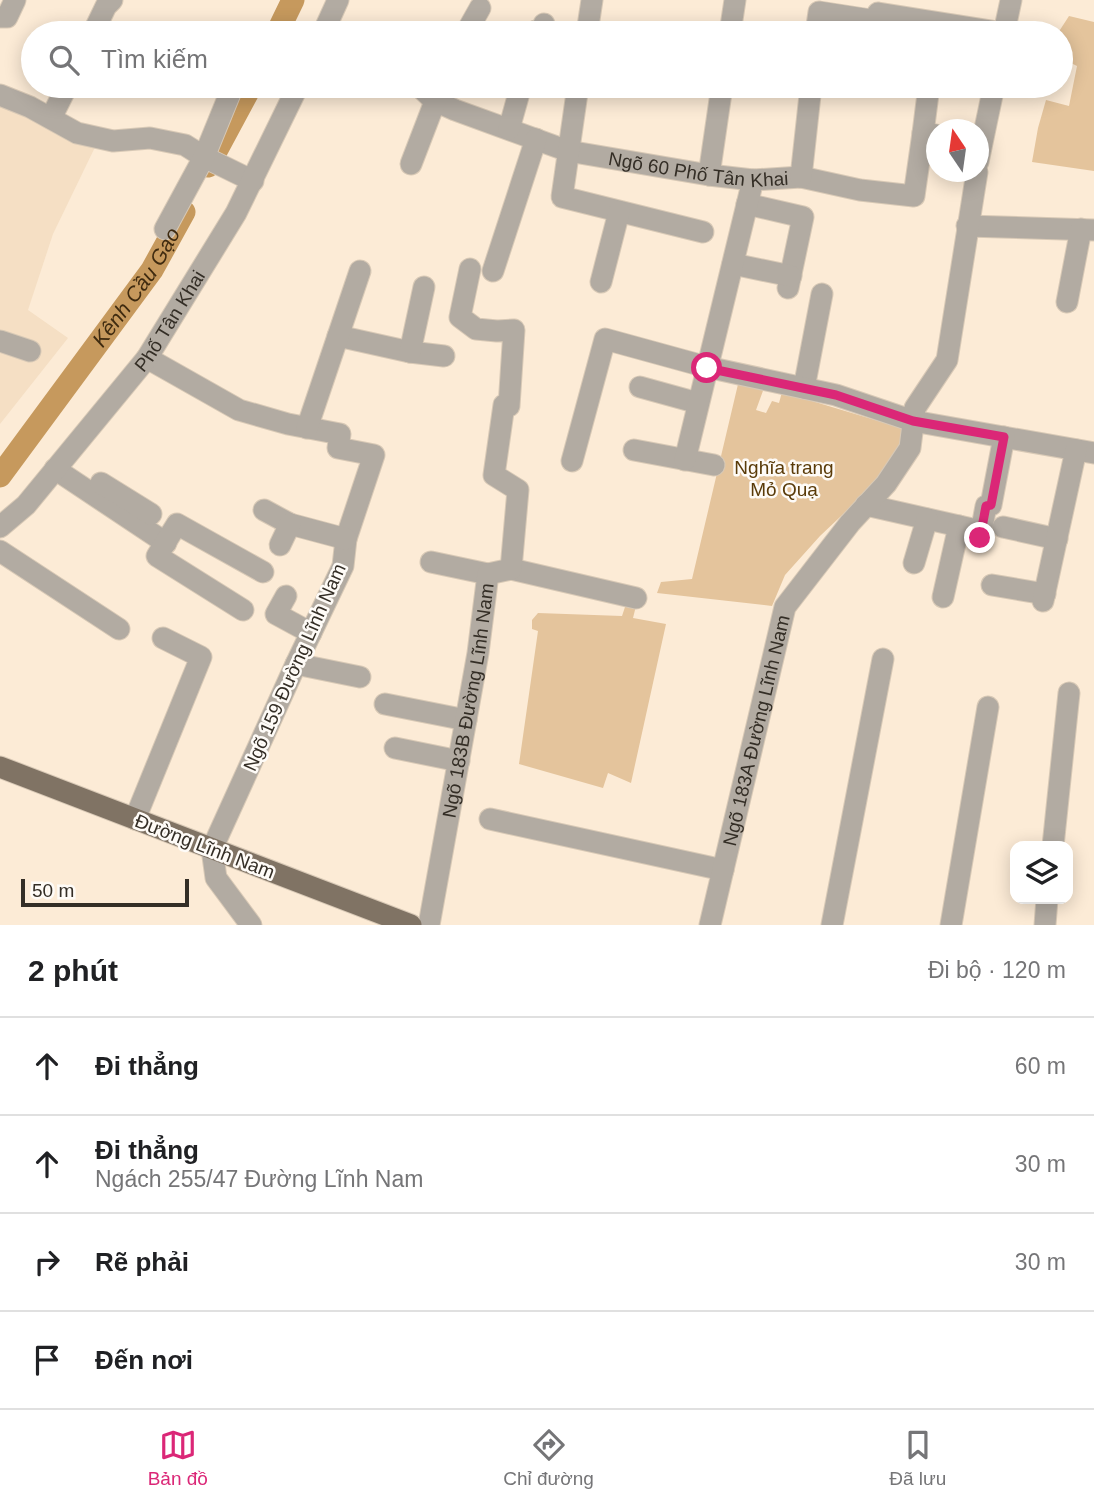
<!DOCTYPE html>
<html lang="vi">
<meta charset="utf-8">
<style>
body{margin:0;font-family:Helvetica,sans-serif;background:#f6f6f6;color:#202124}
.controls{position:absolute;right:21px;bottom:21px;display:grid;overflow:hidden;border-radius:14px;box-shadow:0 4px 18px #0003}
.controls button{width:63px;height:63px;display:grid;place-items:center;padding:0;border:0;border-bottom:2px solid #e0e0e0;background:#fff;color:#202124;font:35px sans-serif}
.compass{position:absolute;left:926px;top:119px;width:63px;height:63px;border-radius:50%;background:#fff;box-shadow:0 4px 18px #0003;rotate:347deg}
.scale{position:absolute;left:21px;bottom:18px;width:168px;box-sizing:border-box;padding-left:7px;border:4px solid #342e26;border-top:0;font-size:19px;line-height:24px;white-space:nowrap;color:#342e26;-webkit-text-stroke:5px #fefbf7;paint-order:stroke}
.stop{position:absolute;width:21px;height:21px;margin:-16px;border:5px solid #db2777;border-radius:50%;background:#fff}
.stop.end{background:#db2777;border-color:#fff;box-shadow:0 2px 7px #0008}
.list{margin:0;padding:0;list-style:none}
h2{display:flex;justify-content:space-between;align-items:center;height:91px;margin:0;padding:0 28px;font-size:30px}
h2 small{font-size:23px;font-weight:400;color:#757577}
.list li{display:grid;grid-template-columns:46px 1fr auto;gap:21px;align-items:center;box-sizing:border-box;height:98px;padding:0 28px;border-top:2px solid #e0e0e0}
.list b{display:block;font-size:26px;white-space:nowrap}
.list p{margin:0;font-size:23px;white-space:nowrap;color:#757577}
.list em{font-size:23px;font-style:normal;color:#757577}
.icon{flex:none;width:38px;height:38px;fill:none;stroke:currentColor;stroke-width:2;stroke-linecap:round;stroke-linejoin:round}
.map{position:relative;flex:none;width:1094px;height:925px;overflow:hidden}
.search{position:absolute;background:#fff;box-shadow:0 4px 18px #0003;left:21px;right:21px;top:21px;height:77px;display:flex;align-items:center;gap:18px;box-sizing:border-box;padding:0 24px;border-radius:38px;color:#757577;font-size:26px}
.sheet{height:483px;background:#fff}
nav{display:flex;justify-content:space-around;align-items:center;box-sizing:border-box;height:98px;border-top:2px solid #e0e0e0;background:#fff;font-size:19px;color:#757577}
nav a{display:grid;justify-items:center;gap:4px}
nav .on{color:#db2777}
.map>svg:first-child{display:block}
.built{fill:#f5dfc4}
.green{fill:#e4c49c}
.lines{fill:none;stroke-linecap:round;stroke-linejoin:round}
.canal{stroke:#c6995d;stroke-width:23}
.minor-casing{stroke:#d8c9b6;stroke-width:23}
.major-casing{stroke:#d8c9b6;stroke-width:23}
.minor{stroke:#b2aba2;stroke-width:21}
.major{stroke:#807364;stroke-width:21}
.route{stroke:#db2777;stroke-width:9}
.labels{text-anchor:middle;stroke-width:5;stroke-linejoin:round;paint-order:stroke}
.street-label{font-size:19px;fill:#342e26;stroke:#fefbf7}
.park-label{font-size:19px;fill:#5a3b09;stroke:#fefbf7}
.water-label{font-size:21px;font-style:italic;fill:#3f2b10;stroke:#fefbf7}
</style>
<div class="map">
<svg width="1094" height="925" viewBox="0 0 1094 925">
<rect width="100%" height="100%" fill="#fcebd6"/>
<!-- built -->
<path class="built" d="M0,102L98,141L53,234L28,310L68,338L0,424Z"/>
<!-- green -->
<g class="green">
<path d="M1069,16L1094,22V171L1032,162L1038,128L1046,100L1069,106L1077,66L1061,58V33H1058Z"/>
<path d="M739,380L764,388L756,410L766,413L772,401L779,403L782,392L905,429L900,455L875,484L820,536L785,575L772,606L657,593L661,582L692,579Z"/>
<path d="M627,601L637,602L633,618L666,624L631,783L608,773L603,788L519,764L538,631L532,629V620L538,613L622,616Z"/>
</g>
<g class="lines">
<!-- canal -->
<g class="canal">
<path d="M277,33L293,0"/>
<path d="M208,166L251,86"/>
<path id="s1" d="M0,476L152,270L184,212"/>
</g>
<!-- minor casing -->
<g class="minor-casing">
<g id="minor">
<path d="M0,17H7L15,0"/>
<path d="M93,33L106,6L112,0"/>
<path d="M323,33L338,0"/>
<path d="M466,33L480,8"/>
<path d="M536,33V31L541,33L544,24"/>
<path d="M587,33L592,0"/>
<path d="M730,33L735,0"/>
<path d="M816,33L819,12L877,21L878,13L1004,33"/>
<path d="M1004,33L1011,0"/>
<path id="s2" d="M419,86L435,101L455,110L568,151L709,175L753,180L801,177L860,190L914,196L923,133L936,135"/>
<path d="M578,86L562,197L703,232"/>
<path d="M0,95L30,107L77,133L113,141L150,138L185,145L204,157L253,181"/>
<path d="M51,118L67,86"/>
<path d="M509,129L521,86"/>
<path d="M923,133L929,86"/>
<path d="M978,162L994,86"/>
<path d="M411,164L441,86"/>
<path d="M709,175L722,86"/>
<path d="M801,177L811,86"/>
<path d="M747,204L803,217L788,288"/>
<path d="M967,226L1094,230"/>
<path d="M165,229L204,157L233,86"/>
<path d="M733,264L791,276"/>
<path d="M493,271L536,139"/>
<path d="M601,282L619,212"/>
<path d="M1067,302L1081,229"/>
<path d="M338,336L410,352L444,356"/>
<path d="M0,341L30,351"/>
<path d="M410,352L424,287"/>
<path d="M147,358L239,410L288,424L340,434L338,448L374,455L346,539L343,566L296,664L212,849L216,878L251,925"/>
<path d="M640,387L698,403"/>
<path d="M804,388L822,294"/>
<path d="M307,428L360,271"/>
<path d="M634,450L714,465"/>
<path d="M685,460L753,180"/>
<path d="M572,461L605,339L707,367L836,395L913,421L1094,453"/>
<path d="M55,469L166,543"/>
<path d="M101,483L151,514"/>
<path d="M866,505L981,531"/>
<path d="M264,510L290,524L346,539"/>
<path id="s3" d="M0,527L26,505L147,358L236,213L298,86"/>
<path d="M1003,527L1057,539"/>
<path d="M980,538L986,506L991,505L1004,437"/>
<path d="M280,545L290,524"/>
<path d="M0,551L119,629"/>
<path d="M431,562L488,574"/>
<path d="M914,563L927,519"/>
<path d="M511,569L636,598"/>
<path d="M992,585L1045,594"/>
<path d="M286,596L276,614L311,633"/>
<path d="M943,597L959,526"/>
<path d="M1043,601L1076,450"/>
<path d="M243,610L157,556L177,524L263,572"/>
<path d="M296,664L360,677"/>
<path d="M385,704L466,720"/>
<path d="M395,748L459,761"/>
<path d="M135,819L201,657L163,638"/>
<path d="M490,819L723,870"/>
<path d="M1053,846L1069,693"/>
<path id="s4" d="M429,925L478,653L488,574L511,569L518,490L494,475L504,405L509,406L514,330L497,331L476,329L460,317L470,269"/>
<path id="s5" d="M710,925L785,607L850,523L886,484L910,448L915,408L947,360L977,172"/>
<path d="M832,925L883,659"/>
<path d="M951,925L988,707"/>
<path d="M1045,925L1047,899"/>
</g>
</g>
<!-- major casing -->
<g class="major-casing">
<path id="major" d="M0,767L411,925"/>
</g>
<!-- minor -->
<use href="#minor" class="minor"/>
<!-- major -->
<use href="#major" class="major"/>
</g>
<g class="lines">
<!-- route -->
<path class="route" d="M707,368L836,395L913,421L1004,437L991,505L986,506L980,538"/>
</g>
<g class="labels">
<!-- street labels -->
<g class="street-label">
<text dy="7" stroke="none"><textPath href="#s2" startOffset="296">Ngõ 60 Phố Tân Khai</textPath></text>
<text dy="7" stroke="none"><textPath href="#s3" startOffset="268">Phố Tân Khai</textPath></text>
<text transform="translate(294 667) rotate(-66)" y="7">Ngõ 159 Đường Lĩnh Nam</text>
<text dy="7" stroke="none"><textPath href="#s4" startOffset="228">Ngõ 183B Đường Lĩnh Nam</textPath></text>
<text dy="7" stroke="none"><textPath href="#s5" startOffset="200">Ngõ 183A Đường Lĩnh Nam</textPath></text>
<text transform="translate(205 846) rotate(21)" y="7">Đường Lĩnh Nam</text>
</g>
<!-- park labels -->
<g class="park-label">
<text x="784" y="474">Nghĩa trang<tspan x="784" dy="22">Mỏ Quạ</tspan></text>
</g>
<!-- water labels -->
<g class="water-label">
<text dy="7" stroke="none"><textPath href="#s1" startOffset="233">Kênh Cầu Gạo</textPath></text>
</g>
</g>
</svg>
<div class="controls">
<button><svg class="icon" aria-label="layers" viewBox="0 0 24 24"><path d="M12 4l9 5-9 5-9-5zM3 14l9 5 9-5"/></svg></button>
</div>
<svg class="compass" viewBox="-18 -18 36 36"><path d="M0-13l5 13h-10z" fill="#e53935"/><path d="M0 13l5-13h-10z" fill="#757577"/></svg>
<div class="scale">50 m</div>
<div class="stop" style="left:707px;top:368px"></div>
<div class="stop end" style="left:980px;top:538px"></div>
<div class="search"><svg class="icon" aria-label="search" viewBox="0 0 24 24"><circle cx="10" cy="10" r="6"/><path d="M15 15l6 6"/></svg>Tìm kiếm</div>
</div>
<section class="sheet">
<h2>2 phút<small>Đi bộ · 120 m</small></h2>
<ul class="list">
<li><svg class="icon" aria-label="ahead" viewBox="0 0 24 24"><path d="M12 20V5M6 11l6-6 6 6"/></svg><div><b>Đi thẳng</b></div><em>60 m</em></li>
<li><svg class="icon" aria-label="ahead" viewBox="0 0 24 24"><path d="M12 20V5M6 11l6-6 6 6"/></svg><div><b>Đi thẳng</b><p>Ngách 255/47 Đường Lĩnh Nam</p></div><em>30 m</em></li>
<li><svg class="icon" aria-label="right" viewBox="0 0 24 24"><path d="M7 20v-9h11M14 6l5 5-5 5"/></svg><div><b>Rẽ phải</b></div><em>30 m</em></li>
<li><svg class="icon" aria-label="arrive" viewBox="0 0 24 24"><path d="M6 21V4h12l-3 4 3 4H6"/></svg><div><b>Đến nơi</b></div></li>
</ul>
</section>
<nav>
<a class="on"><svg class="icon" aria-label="map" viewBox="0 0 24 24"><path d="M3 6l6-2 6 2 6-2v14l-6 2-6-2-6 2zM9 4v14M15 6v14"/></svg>Bản đồ</a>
<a><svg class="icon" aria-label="directions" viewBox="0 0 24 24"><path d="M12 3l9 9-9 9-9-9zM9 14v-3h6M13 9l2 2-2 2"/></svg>Chỉ đường</a>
<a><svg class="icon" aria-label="saved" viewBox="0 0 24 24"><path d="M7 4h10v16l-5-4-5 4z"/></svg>Đã lưu</a>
</nav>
